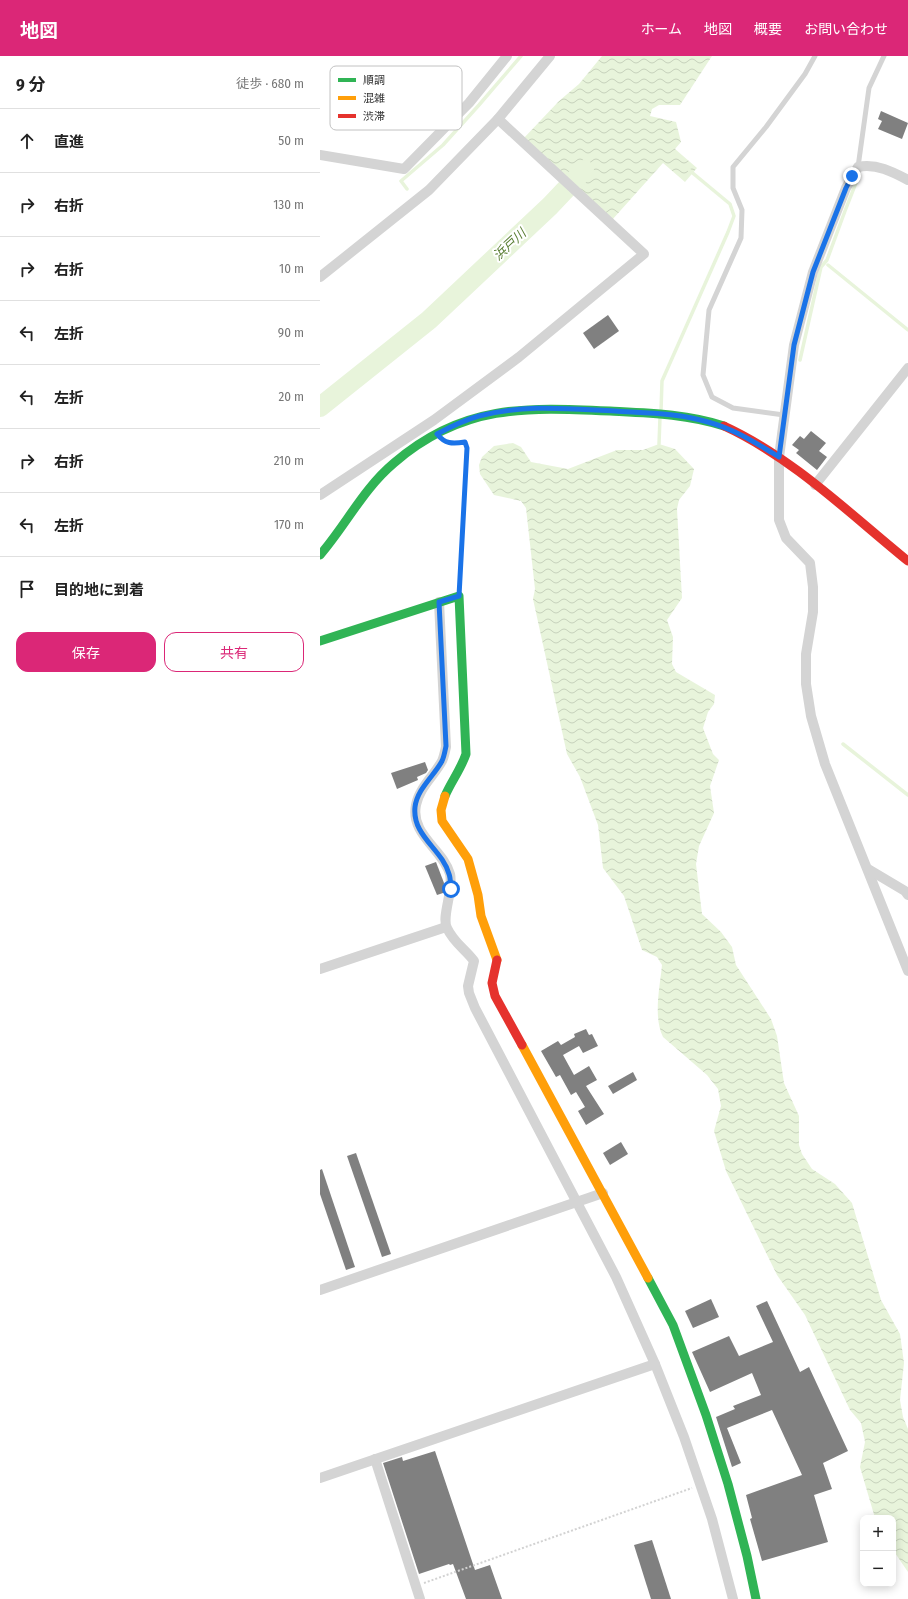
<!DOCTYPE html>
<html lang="ja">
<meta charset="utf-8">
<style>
body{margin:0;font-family:"Fira Sans Condensed","Noto Sans JP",sans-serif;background:#f6f6f6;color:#222}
.controls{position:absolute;right:12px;bottom:12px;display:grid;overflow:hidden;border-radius:8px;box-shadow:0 2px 10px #0003}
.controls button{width:36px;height:36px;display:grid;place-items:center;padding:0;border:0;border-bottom:1px solid #e0e0e0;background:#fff;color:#222;font:20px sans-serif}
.stop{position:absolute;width:12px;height:12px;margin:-9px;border:3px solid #1a73e8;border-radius:50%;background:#fff}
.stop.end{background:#1a73e8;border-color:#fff;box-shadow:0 1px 4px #0008}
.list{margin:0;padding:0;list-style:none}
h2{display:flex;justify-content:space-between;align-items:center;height:52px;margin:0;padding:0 16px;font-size:17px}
h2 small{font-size:13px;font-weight:400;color:#767676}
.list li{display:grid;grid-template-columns:26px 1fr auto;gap:12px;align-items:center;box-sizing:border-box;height:64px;padding:0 16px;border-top:1px solid #e0e0e0}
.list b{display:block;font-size:15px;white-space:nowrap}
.list em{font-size:13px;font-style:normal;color:#767676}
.actions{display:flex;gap:8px;padding:12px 16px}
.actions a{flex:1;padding:9px 0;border:1px solid #db2777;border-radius:12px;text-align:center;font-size:14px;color:#db2777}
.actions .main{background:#db2777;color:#fff}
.icon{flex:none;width:22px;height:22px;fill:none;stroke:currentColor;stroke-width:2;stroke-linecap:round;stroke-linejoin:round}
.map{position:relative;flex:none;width:588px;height:1543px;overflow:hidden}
header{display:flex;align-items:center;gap:24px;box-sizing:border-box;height:56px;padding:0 20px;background:#db2777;color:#fff}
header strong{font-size:19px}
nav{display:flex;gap:22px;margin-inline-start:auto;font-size:14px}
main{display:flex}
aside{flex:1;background:#fff}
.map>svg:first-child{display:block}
.water{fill:url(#water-waves)}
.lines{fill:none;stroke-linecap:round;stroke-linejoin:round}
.stream{stroke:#e8f4db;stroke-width:3.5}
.river{stroke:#e8f4db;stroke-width:20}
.building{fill:#808080}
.path{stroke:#d2d2d2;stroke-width:2;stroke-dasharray:2 2;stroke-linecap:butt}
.lane{stroke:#d4d4d4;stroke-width:5}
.street{stroke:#d4d4d4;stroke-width:10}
.fast{stroke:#30b455;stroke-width:9}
.slow{stroke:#ff9f0a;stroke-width:9}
.jam{stroke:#e5322d;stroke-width:9}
.route{stroke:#1a73e8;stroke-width:5}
.labels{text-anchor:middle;stroke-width:4;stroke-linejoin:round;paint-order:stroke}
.water-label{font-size:13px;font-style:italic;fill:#597e33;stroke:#fff}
.key{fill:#fff;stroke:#c2c2c2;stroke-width:1}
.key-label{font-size:11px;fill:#323232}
</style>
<header>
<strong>地図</strong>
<nav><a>ホーム</a><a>地図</a><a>概要</a><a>お問い合わせ</a></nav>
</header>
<main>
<aside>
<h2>9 分<small>徒歩 · 680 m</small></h2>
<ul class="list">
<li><svg class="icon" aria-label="ahead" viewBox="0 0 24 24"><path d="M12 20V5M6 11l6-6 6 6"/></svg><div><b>直進</b></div><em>50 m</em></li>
<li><svg class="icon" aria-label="right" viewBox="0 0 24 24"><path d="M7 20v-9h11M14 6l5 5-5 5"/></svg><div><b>右折</b></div><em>130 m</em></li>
<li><svg class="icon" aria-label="right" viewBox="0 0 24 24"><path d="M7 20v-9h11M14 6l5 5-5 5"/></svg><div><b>右折</b></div><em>10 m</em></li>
<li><svg class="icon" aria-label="left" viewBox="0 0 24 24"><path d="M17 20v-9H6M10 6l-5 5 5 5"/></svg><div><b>左折</b></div><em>90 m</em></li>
<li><svg class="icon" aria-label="left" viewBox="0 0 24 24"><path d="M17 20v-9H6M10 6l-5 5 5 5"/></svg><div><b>左折</b></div><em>20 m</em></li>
<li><svg class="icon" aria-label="right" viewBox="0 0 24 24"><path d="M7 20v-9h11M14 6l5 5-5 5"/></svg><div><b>右折</b></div><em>210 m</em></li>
<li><svg class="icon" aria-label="left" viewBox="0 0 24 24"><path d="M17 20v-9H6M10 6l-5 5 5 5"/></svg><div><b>左折</b></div><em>170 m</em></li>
<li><svg class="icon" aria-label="arrive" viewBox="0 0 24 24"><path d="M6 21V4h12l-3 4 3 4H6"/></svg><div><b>目的地に到着</b></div></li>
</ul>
<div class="actions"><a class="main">保存</a><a>共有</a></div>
</aside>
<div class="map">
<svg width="588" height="1543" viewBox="0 0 588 1543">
<defs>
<pattern id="water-waves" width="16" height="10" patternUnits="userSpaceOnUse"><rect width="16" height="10" fill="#e8f4db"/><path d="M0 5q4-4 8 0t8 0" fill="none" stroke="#c7d2bc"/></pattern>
</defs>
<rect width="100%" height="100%" fill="#fff"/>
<!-- water -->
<g class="water">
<path d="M282,0H392L360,49H339L332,53L330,60L356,66L361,86L355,93L377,112L365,126L343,107L292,164L203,83L239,45L259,28Z"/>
<path d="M193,387L201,391L211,406L248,413L297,394H323L339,388L355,393L374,413L370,430L359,444L357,453L362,542L347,564L353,581L352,608L356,616L395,639L394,648L388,656L383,672L393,698L399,704L390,730L394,757L379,790L376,808L382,858L401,876L412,891L416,909L451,963L457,980L464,1027L479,1060V1089L482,1098L492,1113L515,1128L532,1147L561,1244L580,1278L584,1307L580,1344L583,1361L588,1373V1516L573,1494V1462H555L540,1411L545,1386L541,1367L530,1354L485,1259L457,1219L406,1115L394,1075L401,1050L398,1033L387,1019L343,981C333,961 340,930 342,909L337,901L322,894L304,840L283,812L278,769L260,721L247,698L213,543L215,533L206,452L201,445L174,439L160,418L159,409L162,401L174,390Z"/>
</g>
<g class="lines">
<!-- stream -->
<g class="stream">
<path d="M87,133L81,125L123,89L159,49L201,0"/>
<path d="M508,209L588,274"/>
<path d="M480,304L501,211L507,204L525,155L539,119"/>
<path d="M341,355L342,325L408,176L414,160L410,148L369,114"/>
<path d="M339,388L340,361"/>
<path d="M523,688L588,739"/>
</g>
<!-- river -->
<path class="river" d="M0,351L109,264L230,150L264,114"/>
</g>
<!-- building -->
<g class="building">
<path d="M561,55L588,67L582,83L558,73L562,65L558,63Z"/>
<path d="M288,259L299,275L274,293L263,277Z"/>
<path d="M491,375L506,387L499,395L507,401L497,414L476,397L479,394L472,389L480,380L484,383Z"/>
<path d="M105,706L108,714L106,717L97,721L98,724L77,733L71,717Z"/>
<path d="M116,806L124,827L123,837L117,839L105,810Z"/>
<path d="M266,973L269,979L272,978L278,990L263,997L259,990L243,999L254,1019L269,1010L277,1024L266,1030L284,1058L266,1069L258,1055L265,1051L256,1036L251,1039L240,1019L236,1021L221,995L238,985L241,989L255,981L254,978Z"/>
<path d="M313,1016L317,1024L293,1038L288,1030Z"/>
<path d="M301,1086L308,1098L290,1109L283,1097Z"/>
<path d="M36,1097L71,1198L62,1201L27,1100Z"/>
<path d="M2,1113L35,1211L26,1214L0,1138V1114Z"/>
<path d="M391,1243L399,1261L373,1272L365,1255Z"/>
<path d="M447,1245L480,1316L489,1311L528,1395L503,1407L512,1433L494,1439L508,1486L442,1505L430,1463L432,1462L426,1439L482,1419L452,1354L407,1372L421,1407L412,1411L396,1361L415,1353L413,1350L441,1339L432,1317L390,1336L372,1296L409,1280L419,1300L453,1286L436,1250Z"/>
<path d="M115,1395L155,1514L170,1509L182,1543H146L133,1508L130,1509L129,1508L99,1518L63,1407L82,1401L83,1405Z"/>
<path d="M332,1484L351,1543H331L314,1489Z"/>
</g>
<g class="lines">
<!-- path -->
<g class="path">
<path d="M126,386L131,388L145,386L147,392L140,528"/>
<path d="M104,1527L372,1432"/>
</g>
<!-- lane -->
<g class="lane">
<path d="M538,111L549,32L564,0"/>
<path d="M464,359L413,352L392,341L383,319L389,254L421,182L422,154L413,132V111L446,71L485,18L495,0"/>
</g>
<!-- street -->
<g class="street">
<path d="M0,99L84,113L149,47L187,0"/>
<path d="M588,124C573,116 556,107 538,111L526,132L493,216L474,289L459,401V464L466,482L490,507L493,531V556L486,598V628L491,660L505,708L588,915"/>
<path d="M0,221L109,134L178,63L230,0"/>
<path d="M495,429L588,312"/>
<path d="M0,439L114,364L199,301L324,198L178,63"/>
<path d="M119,546L126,691C125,695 124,701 122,705C114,720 99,732 96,749C90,779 123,793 130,818C134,834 121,861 127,872C134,887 145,893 154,905L148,930L149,937L155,952L296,1221L335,1308L364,1381L392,1463L413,1543"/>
<path d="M548,813L585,835L588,839"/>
<path d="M0,913L126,871"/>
<path d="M0,1234L283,1137"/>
<path d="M55,1403L100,1543"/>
<path d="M0,1422L335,1308"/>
</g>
<!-- fast -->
<g class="fast">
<path d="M0,499C26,469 43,433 74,407C142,348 206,351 290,355C329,357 367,358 404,370"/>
<path d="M0,585L139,540L146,698C141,713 131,726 125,740"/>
<path d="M328,1222L353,1269L386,1359L408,1428L427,1500L436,1543"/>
</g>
<!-- slow -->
<g class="slow">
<path d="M125,740L121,754L122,765L148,803L158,839L161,860L177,904"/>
<path d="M202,989L328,1222"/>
</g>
<!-- jam -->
<g class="jam">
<path d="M404,370C472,401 530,458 588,505"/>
<path d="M177,904L172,927L175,940L202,989"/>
</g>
</g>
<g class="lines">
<!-- route -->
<path class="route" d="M131,833C130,829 131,823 129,818C122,793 92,780 95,751C97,733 114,720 122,705C124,701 125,695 126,690L119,546L139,540L147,392L145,386C132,388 125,388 117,378C130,371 144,364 159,360C203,348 250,353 295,355C327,357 358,357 388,366C414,373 436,387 459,401L474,289L493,216L526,132L532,120"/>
</g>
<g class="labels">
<!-- water labels -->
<g class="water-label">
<text transform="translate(189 188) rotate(-43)" y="5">浜戸川</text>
</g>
</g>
<!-- legend -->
<rect x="10" y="10" width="132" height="64" rx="6" class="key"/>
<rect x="18" y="22" width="18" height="4" fill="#30b455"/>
<rect x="18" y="40" width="18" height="4" fill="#ff9f0a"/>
<rect x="18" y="58" width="18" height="4" fill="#e5322d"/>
<g class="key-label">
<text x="43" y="28">順調</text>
<text x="43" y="46">混雑</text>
<text x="43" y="64">渋滞</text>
</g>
</svg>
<div class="controls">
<button>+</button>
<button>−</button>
</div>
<div class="stop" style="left:131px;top:833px"></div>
<div class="stop end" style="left:532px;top:120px"></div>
</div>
</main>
